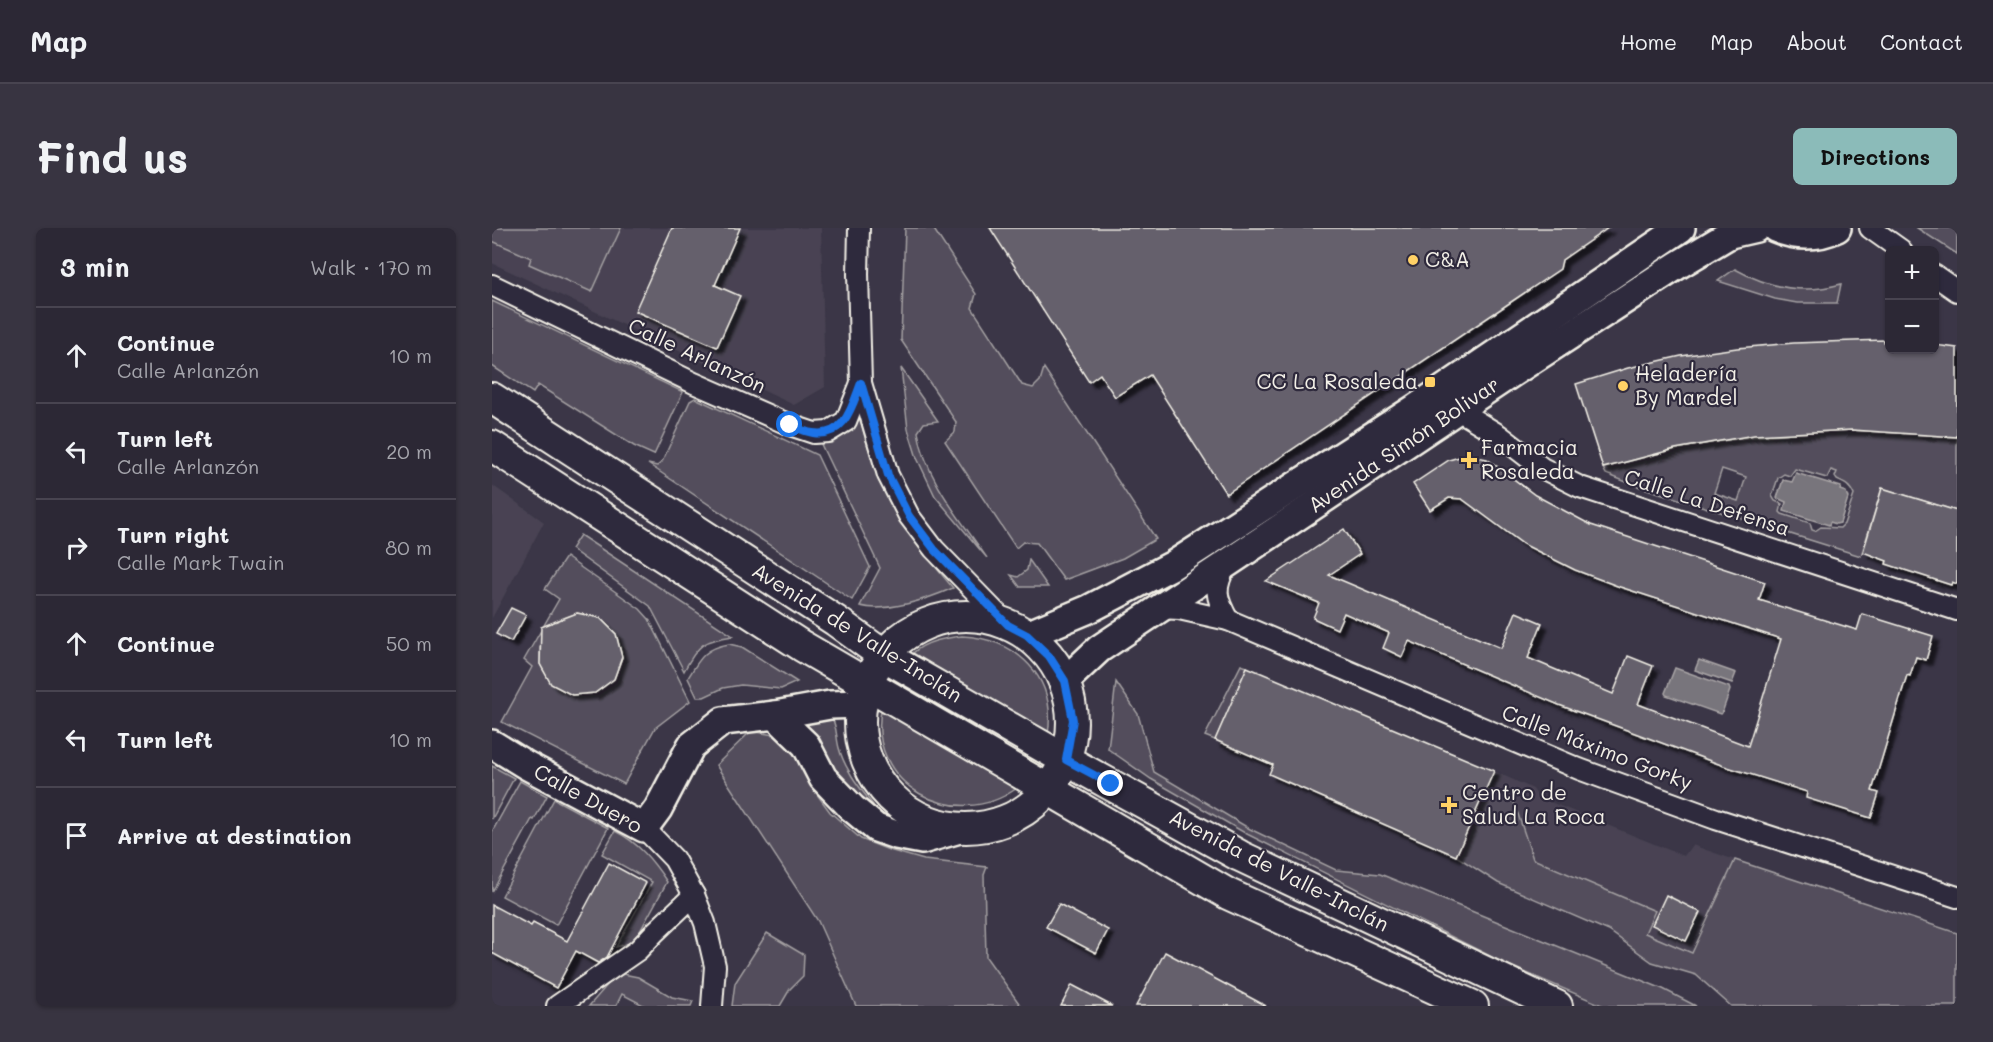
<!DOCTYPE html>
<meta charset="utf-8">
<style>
body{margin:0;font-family:Mali,sans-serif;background:#383441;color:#f1f3f6}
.controls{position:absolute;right:18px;top:18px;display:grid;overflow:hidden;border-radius:9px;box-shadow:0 2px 4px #0004}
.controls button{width:54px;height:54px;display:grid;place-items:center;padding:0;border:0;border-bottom:2px solid #484450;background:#2c2835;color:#f1f3f6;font:30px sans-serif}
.stop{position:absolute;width:18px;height:18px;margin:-14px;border:4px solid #1a73e8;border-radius:50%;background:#fff}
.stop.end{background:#1a73e8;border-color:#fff;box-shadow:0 2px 6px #0008}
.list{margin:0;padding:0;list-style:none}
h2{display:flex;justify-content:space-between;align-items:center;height:78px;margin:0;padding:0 24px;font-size:26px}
h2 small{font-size:20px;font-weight:400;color:#a6a6ad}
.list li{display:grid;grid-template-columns:39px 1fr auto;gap:18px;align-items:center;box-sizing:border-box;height:96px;padding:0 24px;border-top:2px solid #484450}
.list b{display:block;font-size:22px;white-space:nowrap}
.list p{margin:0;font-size:20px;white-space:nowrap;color:#a6a6ad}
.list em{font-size:20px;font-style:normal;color:#a6a6ad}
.icon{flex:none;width:33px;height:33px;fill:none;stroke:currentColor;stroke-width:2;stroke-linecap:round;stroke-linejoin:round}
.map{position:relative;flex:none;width:1465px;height:778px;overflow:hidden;border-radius:9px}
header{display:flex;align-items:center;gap:36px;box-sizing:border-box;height:84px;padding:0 30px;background:#2c2835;border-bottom:2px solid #484450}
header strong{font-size:28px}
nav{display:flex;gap:33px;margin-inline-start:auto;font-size:21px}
.intro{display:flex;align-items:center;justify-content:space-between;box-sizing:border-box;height:144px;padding:0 36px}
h1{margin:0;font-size:42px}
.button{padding:15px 27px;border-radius:9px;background:#8bbbb9;color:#111;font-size:21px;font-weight:700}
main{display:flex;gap:36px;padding:0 36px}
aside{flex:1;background:#2c2835;border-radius:9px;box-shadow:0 2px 4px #0004}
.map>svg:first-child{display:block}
.built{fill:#484352}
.green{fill:#534e5c;stroke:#a4a0a2;stroke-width:1.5;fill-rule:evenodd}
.water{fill:#78747b;stroke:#aaa6a7;stroke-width:1.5}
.building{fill:#65616c;stroke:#f4f1e8;stroke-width:1.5;filter:url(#shadow)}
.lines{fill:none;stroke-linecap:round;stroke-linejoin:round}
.street-casing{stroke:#f4f1e8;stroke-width:24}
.secondary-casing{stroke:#f4f1e8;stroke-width:32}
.primary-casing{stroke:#f4f1e8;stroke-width:34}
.street{stroke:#2f2a3d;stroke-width:20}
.secondary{stroke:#2f2a3d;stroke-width:27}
.primary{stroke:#2f2a3d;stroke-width:30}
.route{stroke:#1a73e8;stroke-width:8}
.poi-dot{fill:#ffd166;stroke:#2f2a3d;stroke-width:2}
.labels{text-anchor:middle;stroke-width:4.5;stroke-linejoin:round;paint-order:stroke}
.poi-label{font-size:21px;fill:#f4f1e8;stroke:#2f2a3d;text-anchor:start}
.street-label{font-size:21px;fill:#f4f1e8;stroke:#2f2a3d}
</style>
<header>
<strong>Map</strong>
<nav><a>Home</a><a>Map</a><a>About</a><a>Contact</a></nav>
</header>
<div class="intro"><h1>Find us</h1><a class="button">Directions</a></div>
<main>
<aside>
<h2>3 min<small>Walk · 170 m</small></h2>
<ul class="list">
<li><svg class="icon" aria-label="ahead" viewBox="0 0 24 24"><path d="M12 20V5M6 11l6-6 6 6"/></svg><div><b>Continue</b><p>Calle Arlanzón</p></div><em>10 m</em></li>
<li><svg class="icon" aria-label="left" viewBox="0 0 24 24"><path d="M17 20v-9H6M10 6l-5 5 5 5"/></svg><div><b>Turn left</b><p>Calle Arlanzón</p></div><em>20 m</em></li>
<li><svg class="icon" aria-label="right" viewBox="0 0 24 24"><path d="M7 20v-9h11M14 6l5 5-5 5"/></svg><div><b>Turn right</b><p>Calle Mark Twain</p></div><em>80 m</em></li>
<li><svg class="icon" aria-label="ahead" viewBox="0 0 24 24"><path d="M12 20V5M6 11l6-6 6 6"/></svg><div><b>Continue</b></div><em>50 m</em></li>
<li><svg class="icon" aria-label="left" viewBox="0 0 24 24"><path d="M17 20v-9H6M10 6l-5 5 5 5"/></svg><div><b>Turn left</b></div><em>10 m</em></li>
<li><svg class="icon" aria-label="arrive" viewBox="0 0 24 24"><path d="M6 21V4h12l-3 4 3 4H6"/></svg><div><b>Arrive at destination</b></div></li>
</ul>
</aside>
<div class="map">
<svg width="1465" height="778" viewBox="0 0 1465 778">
<defs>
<filter id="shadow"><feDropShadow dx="5.5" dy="5.5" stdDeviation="1.5" flood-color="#0009"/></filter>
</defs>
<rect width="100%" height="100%" fill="#3b3647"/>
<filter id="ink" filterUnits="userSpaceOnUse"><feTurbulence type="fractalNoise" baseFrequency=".0167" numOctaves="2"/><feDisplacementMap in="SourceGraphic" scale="12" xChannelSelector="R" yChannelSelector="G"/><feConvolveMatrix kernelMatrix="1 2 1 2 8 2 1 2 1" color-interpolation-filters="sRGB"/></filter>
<g filter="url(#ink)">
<!-- built -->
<g class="built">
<path d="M0,0H329L333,159L302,177L0,35Z"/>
<path d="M0,257L52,294L0,390Z"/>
<path d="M755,439L1002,543L1041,561L1046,569L1192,628L1200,617L1243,632L1201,725L964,628L777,546L781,537L723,512Z"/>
</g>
<!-- green -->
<g class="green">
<path d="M0,0H129L100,64L37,36L39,30L0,13Z"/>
<path d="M413,0H441L484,66L480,80L530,157L541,160L548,153L552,140L664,311L631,330L572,352L545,315L531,314L524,320L453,213L463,204L464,194L409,112Z"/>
<path d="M1425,0H1465V26Z"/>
<path d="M1243,41C1277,60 1311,67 1349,56L1345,75H1305L1283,71L1226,53Z"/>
<path d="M0,73L191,164L162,227L142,218L46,157L41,165L0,138Z"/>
<path d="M409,140L446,193L432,195L426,204C434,252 468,290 495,330L443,268L425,230L416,201Z"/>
<path d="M203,170L325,227L378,339L360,372L156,236L165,238L170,234L198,173Z"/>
<path d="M365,184L367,186C385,262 411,302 461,360C436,371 395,385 368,378L388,340L327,212Z"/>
<path d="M1360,202L1465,209V283L1390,260L1369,328L1142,257L1114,246L1111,240C1194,215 1273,205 1360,202ZM1230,241L1254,249L1246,273L1222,265ZM1303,241L1335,250L1339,242L1345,244L1343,249L1345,252C1354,256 1358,258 1362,267L1352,296L1348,300L1329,299L1323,303L1320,302L1318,295L1290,286L1288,284L1290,276L1283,273L1280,268L1286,250L1292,246L1298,248Z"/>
<path d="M88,307L241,408C212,412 206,416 192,443L158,378L79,321Z"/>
<path d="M74,329L148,381L157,391L198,473L163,500L132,556L10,494L40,439L32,432L67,371L53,361ZM85,385L108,390L124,406L130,429L122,451L103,465L80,467L59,456L48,436V420L53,408L63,393Z"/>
<path d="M537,332L556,359H528L519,347L526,349L535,342Z"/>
<path d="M470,408C525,411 565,449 556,506L421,425C434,413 453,410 470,408Z"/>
<path d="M237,416L250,419L305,454L289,461L249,457L231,460L212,469H205L196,450C208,430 213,420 237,416Z"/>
<path d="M749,437L755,439L723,512L713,508Z"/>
<path d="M406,450L542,528L536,538L402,458Z"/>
<path d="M624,454L646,486L662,544L758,601L844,642L888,646L1171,761L1204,778H1112L1014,736L753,605L659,551L616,521Z"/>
<path d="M390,478L525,560C463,606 372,556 390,478Z"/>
<path d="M339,488C345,497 344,509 347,520C353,542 368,560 381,577L376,585L358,570L304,493Z"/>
<path d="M259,503L282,507L300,518L319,558L338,584L369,611L397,622L432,632L495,639L492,647L494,729L529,778H364L326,693L224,537Z"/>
<path d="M0,538L22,550L0,591Z"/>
<path d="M28,553L55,568L42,592L40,591L0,664V604Z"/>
<path d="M993,561L1022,574L1041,631L1163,683L1153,705L1200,725L1243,632L1465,705V778H1239L1204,747L1160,734L1117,703L1006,655L964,628Z"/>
<path d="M62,571L116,600L64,697L10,668Z"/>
<path d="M123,603C146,614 161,633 175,654L142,714L124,719L160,654L110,626Z"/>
<path d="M275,705L312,727L311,748L298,761L288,778H240L243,755Z"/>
<path d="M131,746L146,749L180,769L201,773L199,778H153L130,766L124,778H97L117,755Z"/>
</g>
<!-- water -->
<g class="water">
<path d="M1304,245L1349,259L1348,262L1354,264L1356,270L1348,295L1344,296L1338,294L1337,297L1292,283L1294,274L1285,270L1291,252L1300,254Z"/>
<path d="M1207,432L1244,445L1240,455L1203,442Z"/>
<path d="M1183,440L1237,459L1238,462L1230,485L1228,486L1174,467L1173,465Z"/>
</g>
<!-- building -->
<g class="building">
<path d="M180,0H248L223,57L248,68L225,119L143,83Z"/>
<path d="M498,0H1116L1070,32L1068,41L734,266L658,147L623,169L608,146L597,154Z"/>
<path d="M1392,112V114H1398V122H1443V117L1465,120V209L1360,202L1262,207L1183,221L1111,240L1084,156L1136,140L1189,128L1245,120L1302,115Z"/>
<path d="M974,227L995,231L1043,267L1099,297L1273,354L1267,372L1365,402L1370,386L1441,408L1434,432L1424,429L1418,448L1415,447L1380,563L1387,565L1379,590L1314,570L1315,564L1232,538L1067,477L917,413L910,429L891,420L897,405L852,385L845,401L821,390L827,375L774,353L852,301L868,326L837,347L1009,420L1024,384L1050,395L1036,430L1121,466L1136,428L1161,438L1146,476L1256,518L1289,411L1128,359L1083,342L1031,316L970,271L957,270L938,282L921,256L957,232Z"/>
<path d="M1390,260L1465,283V356L1460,354L1459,357L1394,336L1395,333L1371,324Z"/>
<path d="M19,380L34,387L19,414L4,406Z"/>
<path d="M85,385L108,390L124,406L130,429L122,451L103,465L80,467L59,456L48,436L49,399Z"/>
<path d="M755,439L1002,543L964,628L777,546L781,537L723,512Z"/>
<path d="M117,635L154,655L115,729L106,735L84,723L64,760L0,725V677L39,698L41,695L75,713Z"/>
<path d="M1174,667L1208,684L1194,713L1160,697Z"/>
<path d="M567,676L616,702L604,725L554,699Z"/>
<path d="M673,724L774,778H644Z"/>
<path d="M580,757L620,778H569Z"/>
</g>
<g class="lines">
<!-- street casing -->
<g class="street-casing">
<g id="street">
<path d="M367,0L366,46L369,155L396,247L417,288L442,321L516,397"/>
<path d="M1378,0L1409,22"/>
<path d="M1442,47L1465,63"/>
<path d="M0,57L202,155L298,197L322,205L336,204L354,193L369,155"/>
<path d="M966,182L1007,207L1050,240L1088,259L1465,382"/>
<path d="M734,337C722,361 723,368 736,392"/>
<path d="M667,380L687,381L736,392L1087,541L1224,591L1465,669"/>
<path d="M152,600L182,631L202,667L213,695L223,738L220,778"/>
<path d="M65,778L146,722L163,704L202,667"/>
</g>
</g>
<!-- secondary casing -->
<g class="secondary-casing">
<g id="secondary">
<path d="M1283,0C1304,9 1324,10 1345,0"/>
<path d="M535,407L597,381L681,337L924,180L1189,0"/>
<path d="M573,453L607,421L1020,145L1186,37L1238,6L1264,0"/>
<path d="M283,487L314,517L331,550L360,580L384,600L404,607L430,612L471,600"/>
<path d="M0,516L34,537L152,600L166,581L199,518L231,493L283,487L338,477L369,476"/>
</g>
</g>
<!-- primary casing -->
<g class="primary-casing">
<g id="primary">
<path d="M0,170L344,393L391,427L574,532L748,628L1065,778"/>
<path d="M0,218L310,418L736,666L981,778"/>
<circle cx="474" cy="494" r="106"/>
</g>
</g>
<!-- street -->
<use href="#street" class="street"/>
<!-- secondary -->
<use href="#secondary" class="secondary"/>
<!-- primary -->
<use href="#primary" class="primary"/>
</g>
</g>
<g class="lines" filter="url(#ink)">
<!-- route -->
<path class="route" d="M298,197C305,200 314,204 321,205C353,210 360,178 369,155L396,247L417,288L442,321L516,397L535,407L557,428L573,453L581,492L574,532L619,556"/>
</g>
<!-- markers -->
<g class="poi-dot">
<circle cx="921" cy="32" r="6"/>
<rect x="932" y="148" width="12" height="12" rx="3"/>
<circle cx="1131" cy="158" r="6"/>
<path d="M974 223h6v6h6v6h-6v6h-6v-6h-6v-6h6z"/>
<path d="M954 568h6v6h6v6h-6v6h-6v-6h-6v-6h6z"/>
</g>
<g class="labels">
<!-- poi labels -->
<g class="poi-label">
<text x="933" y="39">C&amp;A</text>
<text x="1143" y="153">Heladería<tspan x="1143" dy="24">By Mardel</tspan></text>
<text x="926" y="161" text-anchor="end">CC La Rosaleda</text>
<text x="989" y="227">Farmacia<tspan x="989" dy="24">Rosaleda</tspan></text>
<text x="970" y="572">Centro de<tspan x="970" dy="24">Salud La Roca</tspan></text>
</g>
<!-- street labels -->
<g class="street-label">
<text transform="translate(205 128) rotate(25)" y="7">Calle Arlanzón</text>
<text transform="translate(912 217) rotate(-34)" y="7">Avenida Simón Bolivar</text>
<text transform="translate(1215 275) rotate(18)" y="7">Calle La Defensa</text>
<text transform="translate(365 405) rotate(32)" y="7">Avenida de Valle-Inclán</text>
<text transform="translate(1105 520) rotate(21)" y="7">Calle Máximo Gorky</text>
<text transform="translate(96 571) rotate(29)" y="7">Calle Duero</text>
<text transform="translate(787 643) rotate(27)" y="7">Avenida de Valle-Inclán</text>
</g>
</g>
</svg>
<div class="controls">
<button>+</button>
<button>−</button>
</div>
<div class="stop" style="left:298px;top:197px"></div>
<div class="stop end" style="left:619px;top:556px"></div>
</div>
</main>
